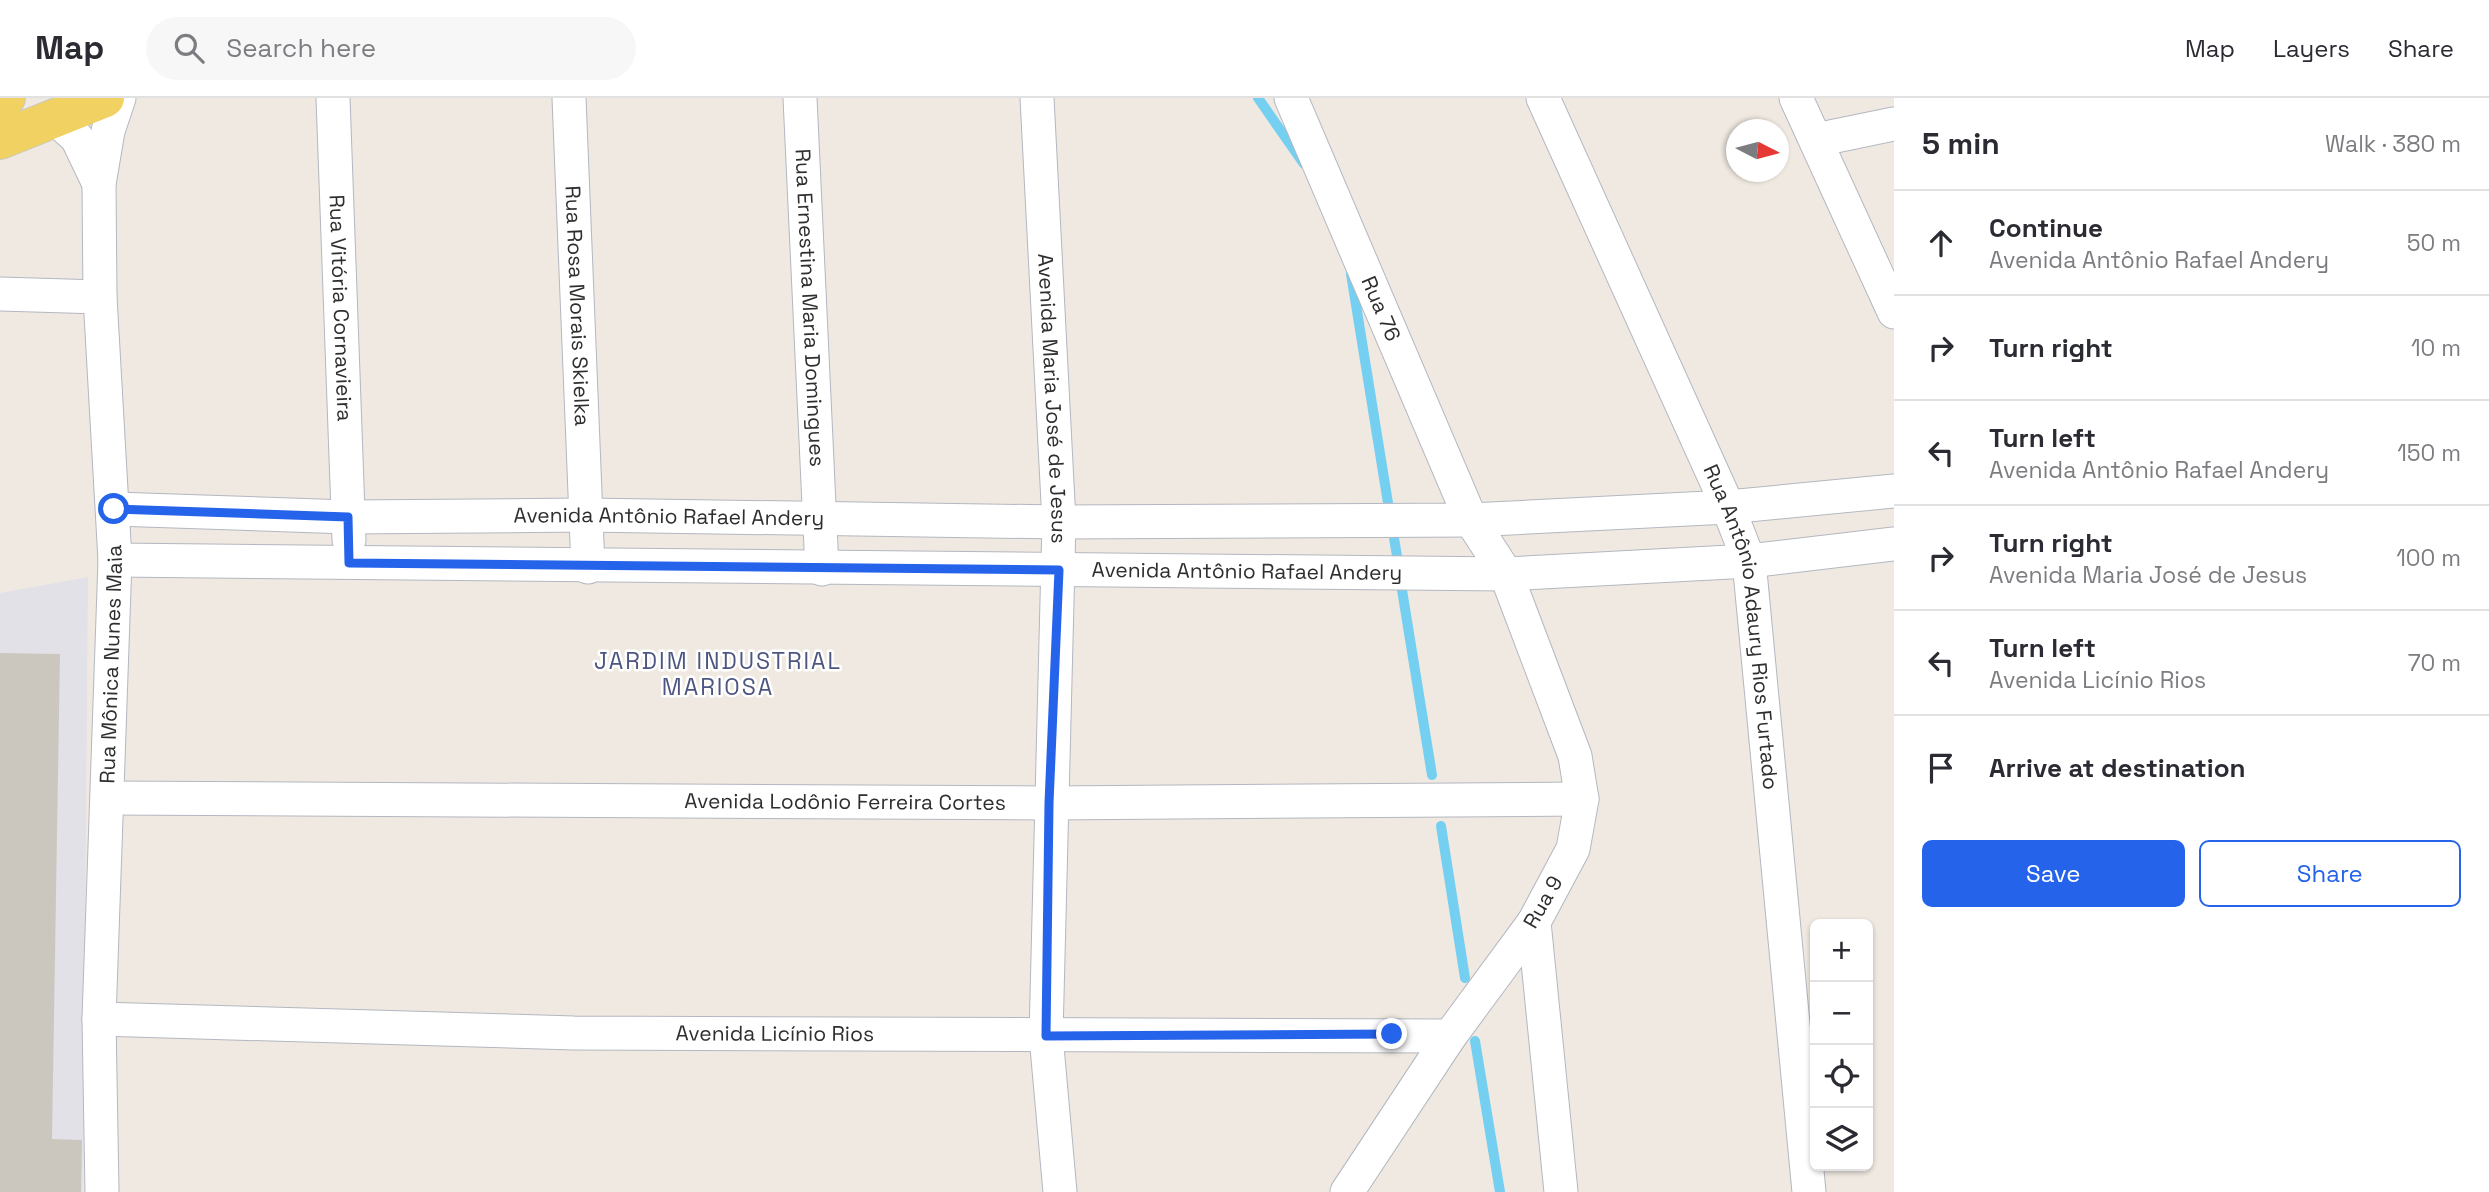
<!DOCTYPE html>
<meta charset="utf-8">
<style>
body{margin:0;font-family:"Space Grotesk",sans-serif;background:#f7f7f7;color:#2b2b33}
.controls{position:absolute;right:21px;bottom:21px;display:grid;overflow:hidden;border-radius:10px;box-shadow:0 2px 5px #0004}
.controls button{width:63px;height:63px;display:grid;place-items:center;padding:0;border:0;border-bottom:2px solid #e1e1e2;background:#fff;color:#2b2b33;font:35px sans-serif}
.compass{position:absolute;left:1726px;top:21px;width:63px;height:63px;border-radius:50%;background:#fff;box-shadow:0 2px 5px #0004;rotate:96deg}
.stop{position:absolute;width:21px;height:21px;margin:-16px;border:5px solid #2563eb;border-radius:50%;background:#fff}
.stop.end{background:#2563eb;border-color:#fff;box-shadow:0 2px 7px #0008}
.list{margin:0;padding:0;list-style:none}
h2{display:flex;justify-content:space-between;align-items:center;height:91px;margin:0;padding:0 28px;font-size:30px}
h2 small{font-size:23px;font-weight:400;color:#7c7c81}
.list li{display:grid;grid-template-columns:46px 1fr auto;gap:21px;align-items:center;box-sizing:border-box;height:105px;padding:0 28px;border-top:2px solid #e1e1e2}
.list b{display:block;font-size:26px;white-space:nowrap}
.list p{margin:0;font-size:23px;white-space:nowrap;color:#7c7c81}
.list em{font-size:23px;font-style:normal;color:#7c7c81}
.actions{display:flex;gap:14px;padding:21px 28px}
.actions a{flex:1;padding:16px 0;border:2px solid #2563eb;border-radius:10px;text-align:center;font-size:24px;color:#2563eb}
.actions .main{background:#2563eb;color:#fff}
.icon{flex:none;width:38px;height:38px;fill:none;stroke:currentColor;stroke-width:2;stroke-linecap:round;stroke-linejoin:round}
.map{position:relative;flex:none;width:1894px;height:1094px;overflow:hidden}
header{display:flex;align-items:center;gap:42px;box-sizing:border-box;height:98px;padding:0 35px;background:#fff;border-bottom:2px solid #e1e1e2}
header strong{font-size:33px}
nav{display:flex;gap:38px;margin-inline-start:auto;font-size:24px}
.search{width:490px;height:63px;background:#f7f7f7;display:flex;align-items:center;gap:18px;box-sizing:border-box;padding:0 24px;border-radius:38px;color:#7c7c81;font-size:26px}
main{display:flex}
aside{flex:1;background:#fff}
.map>svg:first-child{display:block}
.industrial{fill:#e3e1e8}
.lines{fill:none;stroke-linecap:round;stroke-linejoin:round}
.stream{stroke:#75cff0;stroke-width:10}
.building{fill:#cbc7bf}
.minor-casing{stroke:#b4b7c1;stroke-width:35}
.major-casing{stroke:#c9c9c9;stroke-width:40}
.minor{stroke:#fff;stroke-width:33}
.major{stroke:#f2d163;stroke-width:38}
.route{stroke:#2563eb;stroke-width:9}
.labels{text-anchor:middle;stroke-width:5;stroke-linejoin:round;paint-order:stroke}
.street-label{font-size:21px;fill:#2e2e2e;stroke:#fff}
.neighbourhood-label{font-size:23px;letter-spacing:2px;fill:#4d5680;stroke:#fff}
</style>
<header>
<strong>Map</strong>
<div class="search"><svg class="icon" aria-label="search" viewBox="0 0 24 24"><circle cx="10" cy="10" r="6"/><path d="M15 15l6 6"/></svg>Search here</div>
<nav><a>Map</a><a>Layers</a><a>Share</a></nav>
</header>
<main>
<div class="map">
<svg width="1894" height="1094" viewBox="0 0 1894 1094">
<rect width="100%" height="100%" fill="#efe9e1"/>
<!-- industrial -->
<path class="industrial" d="M88,479L83,1094H0V495Z"/>
<g class="lines">
<!-- stream -->
<g class="stream">
<path d="M1258,0L1304,66"/>
<path d="M1351,176L1388,405"/>
<path d="M1394,440L1397,458"/>
<path d="M1402,492L1432,677"/>
<path d="M1441,728L1465,880"/>
<path d="M1475,943L1500,1094"/>
</g>
</g>
<!-- building -->
<path class="building" d="M0,555L60,556L52,1041L82,1042L81,1094H0Z"/>
<g class="lines">
<!-- minor casing -->
<g class="minor-casing">
<g id="minor">
<path id="s1" d="M333,0L349,442"/>
<path id="s2" d="M569,0L588,469"/>
<path id="s3" d="M800,0L822,471"/>
<path id="s4" d="M1037,0L1059,424L1046,938L1060,1094"/>
<path id="s5" d="M1291,0L1471,422L1506,476L1575,658L1582,701L1573,751L1534,824L1450,938L1347,1094"/>
<path id="s6" d="M1543,0L1728,409L1749,463L1809,1094"/>
<path d="M1796,0L1894,214"/>
<path d="M55,20L77,40L99,86"/>
<path d="M1816,42L1894,26"/>
<path d="M0,196L100,199"/>
<path id="s7" d="M114,411L348,419L585,417L1059,424L1471,422L1728,409L1894,393"/>
<path id="s8" d="M115,462L1506,476L1749,463L1894,446"/>
<path id="s9" d="M108,700L1050,705L1582,701"/>
<path d="M1534,824L1561,1094"/>
<path id="s10" d="M99,921L574,935L1450,938"/>
<path id="s11" d="M102,1094L99,921L115,462L100,199L99,86L108,33L119,0"/>
</g>
</g>
<!-- major casing -->
<g class="major-casing">
<g id="major">
<path d="M0,3L6,0"/>
<path d="M0,42L105,0"/>
</g>
</g>
<!-- minor -->
<use href="#minor" class="minor"/>
<!-- major -->
<use href="#major" class="major"/>
</g>
<g class="lines">
<!-- route -->
<path class="route" d="M114,411L348,419L349,465L1059,472L1049,705L1046,938L1392,936"/>
</g>
<g class="labels">
<!-- street labels -->
<g class="street-label">
<text dy="7" stroke="none"><textPath href="#s2" startOffset="208">Rua Rosa Morais Skielka</textPath></text>
<text dy="7" stroke="none"><textPath href="#s1" startOffset="210">Rua Vitória Cornavieira</textPath></text>
<text dy="7" stroke="none"><textPath href="#s3" startOffset="210">Rua Ernestina Maria Domingues</textPath></text>
<text dy="7" stroke="none"><textPath href="#s5" startOffset="229">Rua 76</textPath></text>
<text dy="7" stroke="none"><textPath href="#s4" startOffset="301">Avenida Maria José de Jesus</textPath></text>
<text dy="7" stroke="none"><textPath href="#s7" startOffset="555">Avenida Antônio Rafael Andery</textPath></text>
<text dy="7" stroke="none"><textPath href="#s8" startOffset="1132">Avenida Antônio Rafael Andery</textPath></text>
<text dy="7" stroke="none"><textPath href="#s6" startOffset="570">Rua Antônio Adaury Rios Furtado</textPath></text>
<text dy="7" stroke="none"><textPath href="#s11" startOffset="528">Rua Mônica Nunes Maia</textPath></text>
<text dy="7" stroke="none"><textPath href="#s9" startOffset="737">Avenida Lodônio Ferreira Cortes</textPath></text>
<text transform="translate(1543 804) rotate(-60)" y="7">Rua 9</text>
<text dy="7" stroke="none"><textPath href="#s10" startOffset="676">Avenida Licínio Rios</textPath></text>
</g>
<!-- neighbourhood labels -->
<g class="neighbourhood-label">
<text x="718" y="571">JARDIM INDUSTRIAL<tspan x="718" dy="26">MARIOSA</tspan></text>
</g>
</g>
</svg>
<div class="controls">
<button>+</button>
<button>−</button>
<button><svg class="icon" aria-label="locate" viewBox="0 0 24 24"><circle cx="12" cy="12" r="6"/><path d="M12 2v4M12 18v4M2 12h4M18 12h4"/></svg></button>
<button><svg class="icon" aria-label="layers" viewBox="0 0 24 24"><path d="M12 4l9 5-9 5-9-5zM3 14l9 5 9-5"/></svg></button>
</div>
<svg class="compass" viewBox="-18 -18 36 36"><path d="M0-13l5 13h-10z" fill="#e53935"/><path d="M0 13l5-13h-10z" fill="#7c7c81"/></svg>
<div class="stop" style="left:114px;top:411px"></div>
<div class="stop end" style="left:1392px;top:936px"></div>
</div>
<aside>
<h2>5 min<small>Walk · 380 m</small></h2>
<ul class="list">
<li><svg class="icon" aria-label="ahead" viewBox="0 0 24 24"><path d="M12 20V5M6 11l6-6 6 6"/></svg><div><b>Continue</b><p>Avenida Antônio Rafael Andery</p></div><em>50 m</em></li>
<li><svg class="icon" aria-label="right" viewBox="0 0 24 24"><path d="M7 20v-9h11M14 6l5 5-5 5"/></svg><div><b>Turn right</b></div><em>10 m</em></li>
<li><svg class="icon" aria-label="left" viewBox="0 0 24 24"><path d="M17 20v-9H6M10 6l-5 5 5 5"/></svg><div><b>Turn left</b><p>Avenida Antônio Rafael Andery</p></div><em>150 m</em></li>
<li><svg class="icon" aria-label="right" viewBox="0 0 24 24"><path d="M7 20v-9h11M14 6l5 5-5 5"/></svg><div><b>Turn right</b><p>Avenida Maria José de Jesus</p></div><em>100 m</em></li>
<li><svg class="icon" aria-label="left" viewBox="0 0 24 24"><path d="M17 20v-9H6M10 6l-5 5 5 5"/></svg><div><b>Turn left</b><p>Avenida Licínio Rios</p></div><em>70 m</em></li>
<li><svg class="icon" aria-label="arrive" viewBox="0 0 24 24"><path d="M6 21V4h12l-3 4 3 4H6"/></svg><div><b>Arrive at destination</b></div></li>
</ul>
<div class="actions"><a class="main">Save</a><a>Share</a></div>
</aside>
</main>
